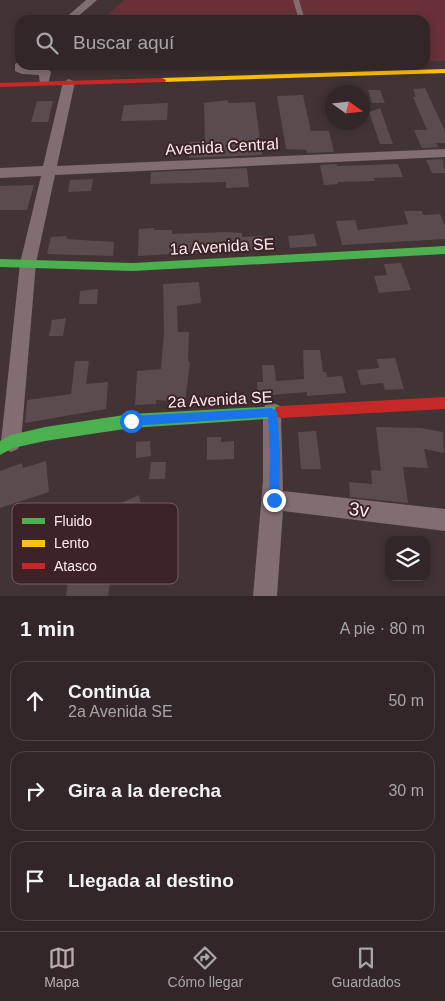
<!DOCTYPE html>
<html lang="es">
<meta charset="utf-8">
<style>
body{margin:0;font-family:Arial,sans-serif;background:#3d3234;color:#f1f3f6}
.controls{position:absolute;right:15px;bottom:15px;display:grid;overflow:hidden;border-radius:10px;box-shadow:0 2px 8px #0003}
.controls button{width:45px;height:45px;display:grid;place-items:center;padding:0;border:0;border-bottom:1px solid #4d4345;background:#322628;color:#f1f3f6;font:25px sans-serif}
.compass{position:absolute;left:325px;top:85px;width:45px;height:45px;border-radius:50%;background:#322628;box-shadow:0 2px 8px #0003;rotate:104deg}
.stop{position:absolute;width:15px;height:15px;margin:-11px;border:4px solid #1a73e8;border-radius:50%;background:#fff}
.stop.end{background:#1a73e8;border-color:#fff;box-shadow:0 1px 5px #0008}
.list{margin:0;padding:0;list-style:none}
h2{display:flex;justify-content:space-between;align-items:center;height:65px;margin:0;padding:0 20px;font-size:21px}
h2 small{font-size:16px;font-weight:400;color:#a8a5a8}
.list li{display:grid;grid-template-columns:32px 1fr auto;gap:15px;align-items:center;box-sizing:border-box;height:80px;margin:0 10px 10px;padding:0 10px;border:1px solid #4d4345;border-radius:15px}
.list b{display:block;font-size:19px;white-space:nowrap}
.list p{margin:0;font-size:16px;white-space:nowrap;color:#a8a5a8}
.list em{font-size:16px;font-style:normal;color:#a8a5a8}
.icon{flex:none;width:28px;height:28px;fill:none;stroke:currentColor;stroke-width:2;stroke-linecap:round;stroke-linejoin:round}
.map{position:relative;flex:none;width:445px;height:596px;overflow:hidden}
.search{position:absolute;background:#322628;box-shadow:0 2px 8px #0003;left:15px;right:15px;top:15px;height:55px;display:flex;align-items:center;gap:12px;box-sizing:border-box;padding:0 18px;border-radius:15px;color:#a8a5a8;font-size:19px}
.sheet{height:335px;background:#322628}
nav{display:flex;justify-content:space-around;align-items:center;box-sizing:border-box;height:70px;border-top:1px solid #4d4345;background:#322628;font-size:14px;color:#a8a5a8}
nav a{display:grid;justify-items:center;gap:2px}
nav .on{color:#bcabad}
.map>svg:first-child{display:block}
.green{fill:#683039}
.building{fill:#5a4c4e}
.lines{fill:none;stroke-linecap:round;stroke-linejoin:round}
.lane{fill:#826d70;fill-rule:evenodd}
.street{fill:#826d70;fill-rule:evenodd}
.fast{fill:#4caf50;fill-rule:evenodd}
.slow{fill:#ffc107;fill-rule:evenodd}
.jam{fill:#c62828;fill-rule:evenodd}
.route{fill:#1a73e8}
.labels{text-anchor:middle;stroke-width:4;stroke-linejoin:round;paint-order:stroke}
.street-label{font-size:16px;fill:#feeced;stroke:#3d2326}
.near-street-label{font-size:19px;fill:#feeced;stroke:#3d2326}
.key{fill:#3d2326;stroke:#775f62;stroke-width:1}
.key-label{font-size:14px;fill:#feeced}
</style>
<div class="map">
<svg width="445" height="596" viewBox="0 0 445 596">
<rect width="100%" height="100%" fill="#423335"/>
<!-- green -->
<g class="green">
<path d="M124,0H445V61H425V20H102Z"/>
<path d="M104,65H266L109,69Z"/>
</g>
<!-- building -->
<g class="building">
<path d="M425,88L445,131V143H436L438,147L422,148L414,130H427L413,97H416L413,89Z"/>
<path d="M368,90H380L385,103H372Z"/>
<path d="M303,95L311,131H329L334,152L307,153L306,150L286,149L277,96Z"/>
<path d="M228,100V103L255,102L262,155L189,158V142L205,141L204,103Z"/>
<path d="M37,101H53L48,122H31Z"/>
<path d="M168,103L167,120L121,121L124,105Z"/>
<path d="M380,108L393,144H380L369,112Z"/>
<path d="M443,159L445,173H432L426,160Z"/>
<path d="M337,164V166L398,164L403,177L374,178L375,181L337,182L338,184L324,185L320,165Z"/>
<path d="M247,168L249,187L226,188V182L150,184L151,172Z"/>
<path d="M93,179L91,191L68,192L70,180Z"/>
<path d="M34,185L27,210H0V186Z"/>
<path d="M404,211H422L423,215L440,214L445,226V239L342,245L336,221L355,220L358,230L408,224Z"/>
<path d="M154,228V230H172V234L226,232L242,233V237L262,236L264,249L138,256L139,229Z"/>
<path d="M314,234L317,246L290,248L288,236Z"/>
<path d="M67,236L66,239L114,242L113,256L47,254L51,237Z"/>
<path d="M401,263L411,290L379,293L374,276L387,275L384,264Z"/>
<path d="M199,282L201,303L177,306L178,332H189L188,362H190L185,402L156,400V404L135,405L137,371L161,369L164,332L163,284Z"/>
<path d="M98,289L97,304H79L80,291Z"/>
<path d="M66,318L63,336H49L52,320Z"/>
<path d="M303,350H320L323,372H326L327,377L342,376L346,393L307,396V392L258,396L257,382H263L262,365H274L276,381L304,379Z"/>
<path d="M395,358L404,389L385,390L383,383L361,385L357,370L379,368L377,359Z"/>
<path d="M75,361H89L86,384L108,382L106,409L25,423L27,400L71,394Z"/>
<path d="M376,427L421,428L443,432L444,453L424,449L428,468L403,467L408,503L350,497L349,482L372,484L371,470L381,471Z"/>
<path d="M316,431L321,469H301L298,432Z"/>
<path d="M207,437H221V442L234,441V459L207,460Z"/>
<path d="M150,441L151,456L136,458V442Z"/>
<path d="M46,461L49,492L0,508V471L22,463L23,468Z"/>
<path d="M151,462H166L165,479H149Z"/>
<path d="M139,495L142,510L114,522L110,508Z"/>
<path d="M69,575L111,576L108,596H66Z"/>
</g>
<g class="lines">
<!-- lane -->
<path class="lane" d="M293,0H299L305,20H299Z"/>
<!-- street -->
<g class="street">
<path d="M86,0H97L74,20H63Z"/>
<path d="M20,61V65H25V68L49,70L51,72L48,85H40L39,75L22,74L15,71V64Z"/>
<path d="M69,79L75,82L57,166L445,149V157L55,175L36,263L21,442L18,449L11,452L4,449L1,442L20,263L41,176L0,178V168L43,166L63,82Z"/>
<path d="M272,403L279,405L281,412L283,491L445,509V531L283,511L277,596H253L263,481V412L265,405Z"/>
</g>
<!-- fast -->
<g class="fast">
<path d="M445,246V254L133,271L0,267V259L133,263Z"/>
<path d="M281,406L286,407L288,412L286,417L281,418L131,428L45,441L13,448L0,455V441L11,435L45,427L131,414Z"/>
</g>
<!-- slow -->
<path class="slow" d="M445,69V73L162,82L158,80L162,78Z"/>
<!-- jam -->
<g class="jam">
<path d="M162,78L166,80L165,82L0,87V83Z"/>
<path d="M445,397V409L281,418L276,417L274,412L276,407L281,406Z"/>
</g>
</g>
<!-- route -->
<path class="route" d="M272,408L277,412L280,453L279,500L277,503L274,505L270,503L269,500L270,453L268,417L131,426L126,421L131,416Z"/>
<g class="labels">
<!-- street labels -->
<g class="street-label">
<text transform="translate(222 146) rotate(-3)" y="6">Avenida Central</text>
<text transform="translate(222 246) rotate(-3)" y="6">1a Avenida SE</text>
<text transform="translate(220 399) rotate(-3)" y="6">2a Avenida SE</text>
</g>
<!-- near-street labels -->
<g class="near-street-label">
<text transform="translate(359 509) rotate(7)" y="7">3v</text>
</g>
</g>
<!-- legend -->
<rect x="12" y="503" width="166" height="81" rx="8" class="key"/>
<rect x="22" y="518" width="23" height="6" fill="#4caf50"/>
<rect x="22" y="540" width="23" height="7" fill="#ffc107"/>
<rect x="22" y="563" width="23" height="6" fill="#c62828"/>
<g class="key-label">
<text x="54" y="526">Fluido</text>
<text x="54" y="548">Lento</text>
<text x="54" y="571">Atasco</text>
</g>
</svg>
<div class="controls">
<button><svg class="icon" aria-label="layers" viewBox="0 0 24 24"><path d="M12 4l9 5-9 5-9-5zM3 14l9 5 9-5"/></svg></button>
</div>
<svg class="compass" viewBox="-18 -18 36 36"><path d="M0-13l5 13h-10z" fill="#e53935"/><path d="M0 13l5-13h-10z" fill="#a8a5a8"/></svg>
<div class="stop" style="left:131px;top:421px"></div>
<div class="stop end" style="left:274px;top:500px"></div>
<div class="search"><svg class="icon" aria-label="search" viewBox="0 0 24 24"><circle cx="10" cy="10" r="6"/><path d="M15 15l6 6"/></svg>Buscar aquí</div>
</div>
<section class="sheet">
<h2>1 min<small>A pie · 80 m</small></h2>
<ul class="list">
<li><svg class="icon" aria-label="ahead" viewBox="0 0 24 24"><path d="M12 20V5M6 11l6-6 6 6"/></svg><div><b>Continúa</b><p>2a Avenida SE</p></div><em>50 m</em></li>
<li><svg class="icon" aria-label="right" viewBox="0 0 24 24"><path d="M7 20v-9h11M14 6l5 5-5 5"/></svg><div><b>Gira a la derecha</b></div><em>30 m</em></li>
<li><svg class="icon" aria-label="arrive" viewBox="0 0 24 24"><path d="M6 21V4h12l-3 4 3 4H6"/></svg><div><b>Llegada al destino</b></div></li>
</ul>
</section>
<nav>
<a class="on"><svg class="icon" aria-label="map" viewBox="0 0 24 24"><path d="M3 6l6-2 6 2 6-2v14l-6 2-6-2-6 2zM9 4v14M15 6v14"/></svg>Mapa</a>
<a><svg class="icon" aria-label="directions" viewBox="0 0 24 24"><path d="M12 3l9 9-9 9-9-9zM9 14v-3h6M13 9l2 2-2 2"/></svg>Cómo llegar</a>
<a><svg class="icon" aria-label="saved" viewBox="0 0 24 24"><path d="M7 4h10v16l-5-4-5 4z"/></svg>Guardados</a>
</nav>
